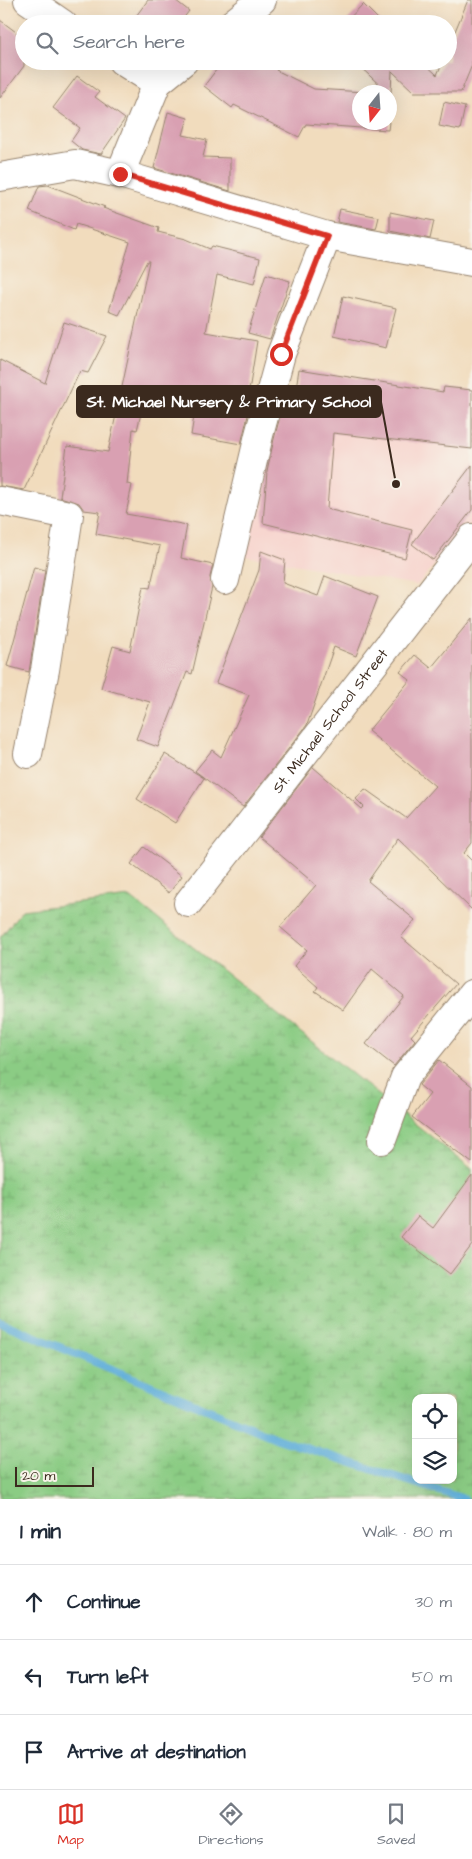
<!DOCTYPE html>
<meta charset="utf-8">
<style>
body{margin:0;font-family:"Architects Daughter",sans-serif;background:#f6f6f7;color:#1f2937}
.controls{position:absolute;right:15px;bottom:15px;display:grid;overflow:hidden;border-radius:10px;box-shadow:0 5px 20px #0002}
.controls button{width:45px;height:45px;display:grid;place-items:center;padding:0;border:0;border-bottom:1px solid #e0e1e3;background:#fff;color:#1f2937;font:25px sans-serif}
.compass{position:absolute;left:352px;top:85px;width:45px;height:45px;border-radius:50%;background:#fff;box-shadow:0 5px 20px #0002;rotate:197deg}
.scale{position:absolute;left:15px;bottom:12px;width:79px;box-sizing:border-box;padding-left:5px;border:2px solid #3b2a1e;border-top:0;font-size:14px;line-height:18px;white-space:nowrap;color:#3b2a1e;-webkit-text-stroke:4px #f7f3e8;paint-order:stroke}
.stop{position:absolute;width:15px;height:15px;margin:-11px;border:4px solid #d93025;border-radius:50%;background:#fff}
.stop.end{background:#d93025;border-color:#fff;box-shadow:0 1px 5px #0008}
.list{margin:0;padding:0;list-style:none}
h2{display:flex;justify-content:space-between;align-items:center;height:65px;margin:0;padding:0 20px;font-size:21px}
h2 small{font-size:16px;font-weight:400;color:#747a83}
.list li{display:grid;grid-template-columns:32px 1fr auto;gap:15px;align-items:center;box-sizing:border-box;height:75px;padding:0 20px;border-top:1px solid #e0e1e3}
.list b{display:block;font-size:19px;white-space:nowrap}
.list em{font-size:16px;font-style:normal;color:#747a83}
.icon{flex:none;width:28px;height:28px;fill:none;stroke:currentColor;stroke-width:2;stroke-linecap:round;stroke-linejoin:round}
.map{position:relative;flex:none;width:472px;height:1499px;overflow:hidden}
.search{position:absolute;background:#fff;box-shadow:0 5px 20px #0002;left:15px;right:15px;top:15px;height:55px;display:flex;align-items:center;gap:12px;box-sizing:border-box;padding:0 18px;border-radius:28px;color:#747a83;font-size:19px}
.sheet{height:290px;background:#fff}
nav{display:flex;justify-content:space-around;align-items:center;box-sizing:border-box;height:70px;border-top:1px solid #e0e1e3;background:#fff;font-size:14px;color:#747a83}
nav a{display:grid;justify-items:center;gap:2px}
nav .on{color:#d93025}
.map>svg:first-child{display:block}
.built{fill:#f7d0ca}
.wetland{fill:url(#wetland-marsh);stroke:#637b51;fill-rule:evenodd}
.lines{fill:none;stroke-linecap:round;stroke-linejoin:round}
.stream{stroke:#5faed9;stroke-width:8}
.building{fill:#d9a0b2}
.minor-casing{stroke:#96836e;stroke-width:30}
.minor{stroke:#fff;stroke-width:28}
.route{stroke:#d93025;stroke-width:6}
.labels{text-anchor:middle;stroke-width:4;stroke-linejoin:round;paint-order:stroke}
.street-label{font-size:15px;fill:#3b2a1e;stroke:#f7f3e8}
.leader{fill:none;stroke:#3b2a1e;stroke-width:2}
.callout-dot{fill:#3b2a1e;stroke:#f7f3e8;stroke-width:2}
.callout{fill:#3b2a1e;stroke:#3b2a1e;stroke-width:2}
.callout-label{font-size:16px;text-anchor:middle;font-weight:bold;fill:#fff}
</style>
<div class="map">
<svg width="472" height="1499" viewBox="0 0 472 1499">
<defs>
<pattern id="wetland-marsh" width="20" height="14" patternUnits="userSpaceOnUse" patternTransform="scale(1.25)"><rect width="20" height="14" fill="#8bcc84"/><path d="M1 5h8M5 5V1M11 12h8M15 12V8" fill="none" stroke="#79af72"/></pattern>
</defs>
<rect width="100%" height="100%" fill="#f7f3e8"/>
<filter id="ink" filterUnits="userSpaceOnUse"><feTurbulence type="fractalNoise" baseFrequency=".02" numOctaves="2"/><feDisplacementMap in="SourceGraphic" scale="10" xChannelSelector="R" yChannelSelector="G"/><feConvolveMatrix kernelMatrix="1 2 1 2 8 2 1 2 1" color-interpolation-filters="sRGB"/></filter>
<filter id="wash" filterUnits="userSpaceOnUse"><feTurbulence type="fractalNoise" baseFrequency=".0096" numOctaves="4" result="noise"/><feDisplacementMap in="SourceGraphic" scale="20" xChannelSelector="R" yChannelSelector="G"/><feGaussianBlur stdDeviation="1.12" result="paint"/><feColorMatrix in="noise" values="0 0 0 0 0 0 0 0 0 0 0 0 0 0 0 0 0 1.4 0 .05"/><feComposite in="paint" operator="in"/></filter>
<g filter="url(#wash)">
<rect width="100%" height="100%" fill="#f1dcbd"/>
<!-- built -->
<path class="built" d="M278,403L472,431V520L464,532L417,585L245,556L259,466Z"/>
<!-- wetland -->
<path class="wetland" d="M130,897L472,1169V1499H0V938L22,910ZM416,1398H453V1480H416Z"/>
<g class="lines">
<!-- stream -->
<path class="stream" d="M0,1322L278,1439L464,1499"/>
</g>
<g id="blocks">
<!-- building -->
<g class="building">
<path d="M148,0H175L189,11L179,24H130Z"/>
<path d="M468,0H472V65L461,92H414L392,71L390,114V92H387L354,61H422L437,75L443,61H448V48Z"/>
<path d="M363,4L383,24H344Z"/>
<path d="M0,20L24,38V66L0,98Z"/>
<path d="M223,61H283L276,70L314,89L365,92H360V122H389L388,130L306,124L299,137L234,105L232,108L204,86Z"/>
<path d="M77,76L99,92L95,97L125,119L101,154L82,150L71,141L80,128L53,108Z"/>
<path d="M444,102L465,107L460,130L439,126Z"/>
<path d="M168,112L188,118L183,135L207,140L203,157L230,158V191L154,168Z"/>
<path d="M48,185L105,207L103,208L159,228L158,232L186,239L210,249L212,246L260,258L254,284L217,275L206,332L257,341L246,410L249,411L241,444L191,435L197,398L147,389L137,430L133,429L127,484L132,485L126,514L187,525L181,558L213,565L210,577L212,587L192,674L187,672L158,747L136,739L150,702L101,688L113,646L130,651L143,587L150,588L160,546L96,534L100,512L84,510L79,503L60,497L67,446L108,452L149,261H147L119,315L109,311L130,242L76,224L74,230L29,211L39,186Z"/>
<path d="M340,209L379,217L376,229L337,222Z"/>
<path d="M390,212L434,221L430,239L390,231Z"/>
<path d="M266,274L290,281L270,339L248,333Z"/>
<path d="M343,296L396,308L386,348L334,336Z"/>
<path d="M64,322L107,336L88,373L80,371L24,490L0,486V360L45,383Z"/>
<path d="M299,369L443,392L444,387L472,390V449L333,433L327,509L412,530L405,558L263,523L267,471L274,439L281,413L292,414Z"/>
<path d="M472,465V510L433,560L412,544Z"/>
<path d="M261,551L285,560L283,583L318,596L325,576L378,597L356,656L334,647L307,725L243,807L195,771L212,750L221,757L249,695L216,683L259,570Z"/>
<path d="M34,567L45,570L29,672L7,666Z"/>
<path d="M472,618V843L464,853L472,861V910L398,838L368,881L415,920L401,937L456,984L411,1036L415,1040L394,1066L366,1044L404,996L372,969L343,1010L315,991L318,987L294,966L307,950L280,927L316,885L259,837L313,767L362,809L364,807L356,799L365,789L406,818L435,786L368,731L410,680L400,672L415,655L431,668Z"/>
<path d="M165,754L204,778L175,823L137,799Z"/>
<path d="M144,847L182,876L169,893L131,864Z"/>
<path d="M439,1060L472,1086V1163L412,1117L430,1094L419,1085Z"/>
<path d="M472,1175V1245L450,1274L401,1237L418,1216L433,1228Z"/>
</g>
</g>
</g>
<g filter="url(#ink)">
<use href="#blocks" fill-opacity="0" stroke="#96836e" stroke-width="1"/>
<g class="lines">
<!-- minor casing -->
<g class="minor-casing">
<g id="minor">
<path d="M28,0L63,24"/>
<path d="M232,24L262,0"/>
<path d="M122,61L157,83"/>
<path d="M120,174L157,83L184,61"/>
<path d="M0,177L75,164L120,174L327,236L472,262"/>
<path d="M0,501L69,515L45,670L28,754"/>
<path d="M225,580L259,435L281,354L327,236"/>
<path id="s1" d="M188,903L472,538"/>
<path d="M382,1140L405,1077L472,994"/>
</g>
</g>
<!-- minor -->
<use href="#minor" class="minor"/>
</g>
</g>
<g class="lines" filter="url(#ink)">
<!-- route -->
<path class="route" d="M120,174L327,236L281,354"/>
</g>
<g class="labels">
<!-- street labels -->
<g class="street-label">
<text dy="5" stroke="none"><textPath href="#s1" startOffset="231">St. Michael School Street</textPath></text>
</g>
</g>
<!-- callouts -->
<path class="leader" d="M396 484L381 402"/>
<circle class="callout-dot" cx="396" cy="484" r="5"/>
<rect class="callout" x="77" y="386" width="304" height="31" rx="5"/>
<g class="callout-label">
<text x="229" y="407">St. Michael Nursery &amp; Primary School</text>
</g>
</svg>
<div class="controls">
<button><svg class="icon" aria-label="locate" viewBox="0 0 24 24"><circle cx="12" cy="12" r="6"/><path d="M12 2v4M12 18v4M2 12h4M18 12h4"/></svg></button>
<button><svg class="icon" aria-label="layers" viewBox="0 0 24 24"><path d="M12 4l9 5-9 5-9-5zM3 14l9 5 9-5"/></svg></button>
</div>
<svg class="compass" viewBox="-18 -18 36 36"><path d="M0-13l5 13h-10z" fill="#e53935"/><path d="M0 13l5-13h-10z" fill="#747a83"/></svg>
<div class="scale">20 m</div>
<div class="stop" style="left:281px;top:354px"></div>
<div class="stop end" style="left:120px;top:174px"></div>
<div class="search"><svg class="icon" aria-label="search" viewBox="0 0 24 24"><circle cx="10" cy="10" r="6"/><path d="M15 15l6 6"/></svg>Search here</div>
</div>
<section class="sheet">
<h2>1 min<small>Walk · 80 m</small></h2>
<ul class="list">
<li><svg class="icon" aria-label="ahead" viewBox="0 0 24 24"><path d="M12 20V5M6 11l6-6 6 6"/></svg><div><b>Continue</b></div><em>30 m</em></li>
<li><svg class="icon" aria-label="left" viewBox="0 0 24 24"><path d="M17 20v-9H6M10 6l-5 5 5 5"/></svg><div><b>Turn left</b></div><em>50 m</em></li>
<li><svg class="icon" aria-label="arrive" viewBox="0 0 24 24"><path d="M6 21V4h12l-3 4 3 4H6"/></svg><div><b>Arrive at destination</b></div></li>
</ul>
</section>
<nav>
<a class="on"><svg class="icon" aria-label="map" viewBox="0 0 24 24"><path d="M3 6l6-2 6 2 6-2v14l-6 2-6-2-6 2zM9 4v14M15 6v14"/></svg>Map</a>
<a><svg class="icon" aria-label="directions" viewBox="0 0 24 24"><path d="M12 3l9 9-9 9-9-9zM9 14v-3h6M13 9l2 2-2 2"/></svg>Directions</a>
<a><svg class="icon" aria-label="saved" viewBox="0 0 24 24"><path d="M7 4h10v16l-5-4-5 4z"/></svg>Saved</a>
</nav>
